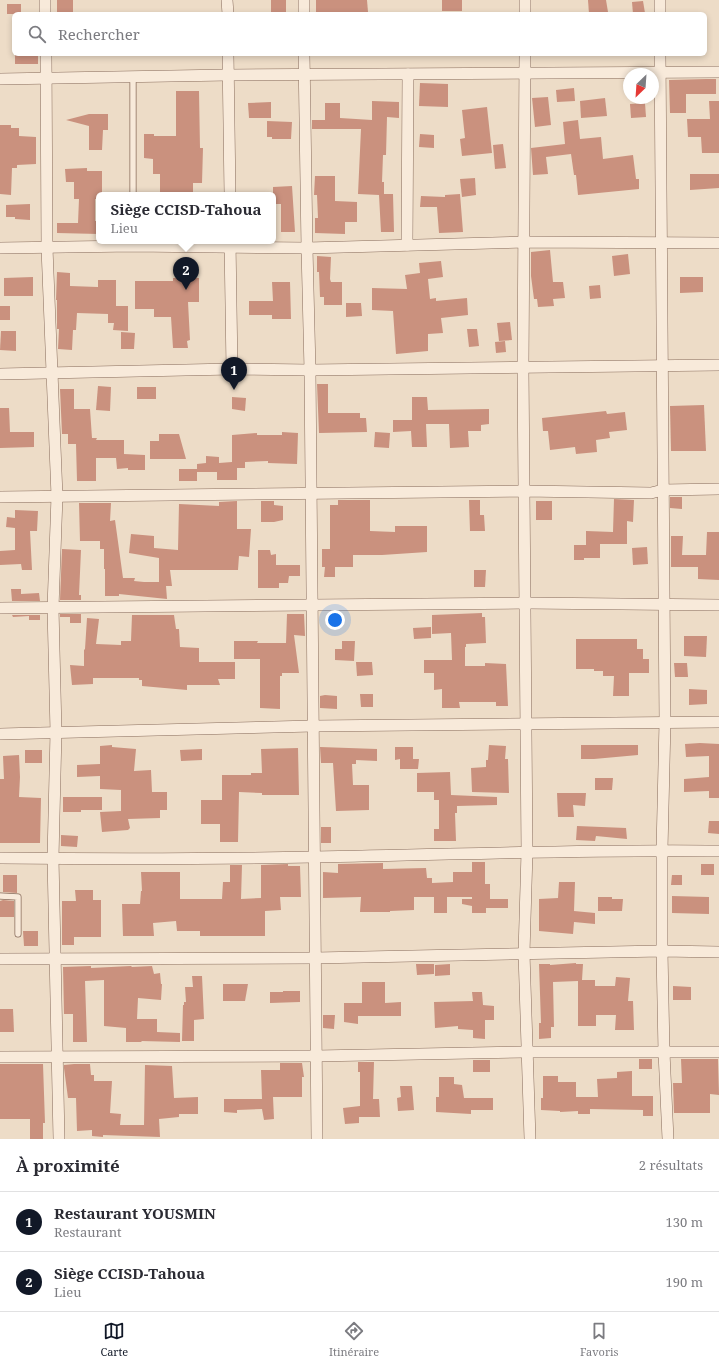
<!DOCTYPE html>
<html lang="fr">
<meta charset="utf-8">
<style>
body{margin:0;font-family:"Noto Serif",serif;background:#f2f2f3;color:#2b2b33}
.compass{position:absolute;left:623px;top:68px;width:36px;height:36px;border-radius:50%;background:#fff;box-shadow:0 2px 6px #0003;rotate:205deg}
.you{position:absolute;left:335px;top:620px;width:14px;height:14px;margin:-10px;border:3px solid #fff;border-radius:50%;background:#1a73e8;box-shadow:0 0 0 6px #1a73e833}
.badge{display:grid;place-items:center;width:26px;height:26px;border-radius:50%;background:#111827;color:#fff;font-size:13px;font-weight:700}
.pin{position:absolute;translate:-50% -33px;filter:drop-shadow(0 1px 2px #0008)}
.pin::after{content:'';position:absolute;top:21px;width:14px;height:12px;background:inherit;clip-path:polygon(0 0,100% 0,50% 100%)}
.popup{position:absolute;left:96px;top:192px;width:180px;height:52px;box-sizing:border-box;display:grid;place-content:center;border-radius:6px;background:#fff;filter:drop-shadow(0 1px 3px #0005);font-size:13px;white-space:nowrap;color:#7c7c81}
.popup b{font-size:15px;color:#2b2b33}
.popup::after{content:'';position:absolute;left:50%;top:100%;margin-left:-8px;border:8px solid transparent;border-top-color:#fff}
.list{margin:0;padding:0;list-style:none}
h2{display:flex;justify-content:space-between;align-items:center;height:52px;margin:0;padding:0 16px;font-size:17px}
h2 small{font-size:13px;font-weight:400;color:#7c7c81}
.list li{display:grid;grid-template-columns:26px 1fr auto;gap:12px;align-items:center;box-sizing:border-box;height:60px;padding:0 16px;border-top:1px solid #e1e1e2}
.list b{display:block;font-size:15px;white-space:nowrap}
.list p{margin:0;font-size:13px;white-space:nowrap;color:#7c7c81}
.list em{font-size:13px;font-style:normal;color:#7c7c81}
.icon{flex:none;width:22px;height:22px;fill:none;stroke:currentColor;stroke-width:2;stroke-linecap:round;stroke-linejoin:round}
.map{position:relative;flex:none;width:719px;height:1139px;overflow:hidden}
.search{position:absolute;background:#fff;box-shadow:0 2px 6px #0003;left:12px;right:12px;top:12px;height:44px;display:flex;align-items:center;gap:10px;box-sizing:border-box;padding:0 14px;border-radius:6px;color:#7c7c81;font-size:15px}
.sheet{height:172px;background:#fff}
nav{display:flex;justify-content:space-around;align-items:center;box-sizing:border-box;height:56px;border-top:1px solid #e1e1e2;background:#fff;font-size:11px;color:#7c7c81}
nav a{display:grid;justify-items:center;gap:2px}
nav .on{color:#111827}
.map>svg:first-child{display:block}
.building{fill:#ca917e}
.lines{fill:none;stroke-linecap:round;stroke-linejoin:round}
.lane-casing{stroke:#896d5d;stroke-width:7}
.street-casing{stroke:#896d5d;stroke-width:12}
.lane{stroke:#f8eada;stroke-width:5.5}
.street{stroke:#f8eada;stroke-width:11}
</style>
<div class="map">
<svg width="719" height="1139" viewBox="0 0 719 1139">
<rect width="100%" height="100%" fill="#eddcc7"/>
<!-- building -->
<g class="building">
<rect x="57" y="0" width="16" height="13"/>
<rect x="271" y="0" width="15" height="14"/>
<path d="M316,0H367L368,12H316Z"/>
<rect x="442" y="0" width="20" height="11"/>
<path d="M588,0H606L608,12L589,14Z"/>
<path d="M643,1L645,13L633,14L632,2Z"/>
<rect x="7" y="4" width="14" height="10"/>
<rect x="15" y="54" width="23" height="10"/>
<path d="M706,79H716V94H686V113H670L669,80Z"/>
<path d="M420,83L448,84V107L419,106Z"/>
<path d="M574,88L575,101L557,102L556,90Z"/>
<path d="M176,91H199L200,148H203L202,183H193V195H160V174H153V159L144,158V134H154V136H176Z"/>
<path d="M548,97L551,125L535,127L532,98Z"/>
<path d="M605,98L607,116L581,118L580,101Z"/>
<path d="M372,101L399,102V118L387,117L386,155H383L382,182H384V194H393L394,232H381L379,195L358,194L361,129H312V120H325V103H340V118L372,120Z"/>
<path d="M709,101H719V153H702L701,137H688L687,119H710Z"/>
<path d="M271,102V118H249L248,103Z"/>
<path d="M645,103L646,117L631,118L630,104Z"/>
<path d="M487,107L492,153L462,156L460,139L465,138L462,110Z"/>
<path d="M89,114H108V130H103L102,150H89V126L66,120Z"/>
<path d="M578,120L580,139L601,137L603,159L633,155L636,179H639V189L578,195L576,175H574L571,154L546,157L548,174L533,175L531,148L565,144L563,122Z"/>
<path d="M267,121L292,122L291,139H272V137H267Z"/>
<path d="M0,125H11V128H19V136L36,137V164L17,165V168H12L11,195L0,194Z"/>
<path d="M420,134L434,135V148L419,147Z"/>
<path d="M503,144L506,168L495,169L493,145Z"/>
<path d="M87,168V171H102V195H99V199H95V221H99V234L57,233V223H78L79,199H74V182H66L65,169Z"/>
<path d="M690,174H719V188L690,190Z"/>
<path d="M315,176H335V201L357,202V222H345V234L315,233V218H318L317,195H314Z"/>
<path d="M475,178L476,195L462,197L460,179Z"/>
<path d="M292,186L295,232H281V204H273V187Z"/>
<path d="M460,194L463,232L439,233L437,207H420L421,196L445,197V195Z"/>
<path d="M30,204V220L15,219V217H6V205Z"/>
<path d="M550,250L553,282H563L565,298L553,299L554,306L538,307L537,299H534L531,276V252Z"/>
<path d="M628,254L630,274L614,276L612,256Z"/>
<path d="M317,256L331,257L330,279L331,282H342V305H324V297H320L319,272H317Z"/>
<path d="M441,261L443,277L428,279L430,299L436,298V301L467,298L468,315L441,318L443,333L428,334V351L396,354L393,311L372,310V288L407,289L405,275L420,273L419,263Z"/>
<path d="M57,272L70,273V286L98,287V280H116V306H128V331L113,330L114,323H108V314L77,313L76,330H73L72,350L58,349L59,329H57V300H56Z"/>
<path d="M33,277V296H4V278Z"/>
<path d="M680,277H703V292L680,293Z"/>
<path d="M173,278H199V302H188L190,340L187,341L188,348H173L171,317H154V309H135V281H173Z"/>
<path d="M272,282H290L291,319H272V315H249V301H273Z"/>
<path d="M600,285L601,298L590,299L589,286Z"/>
<path d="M346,303H361L362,316L346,317Z"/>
<rect x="0" y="306" width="10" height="14"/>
<path d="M510,322L512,340L499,341L497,323Z"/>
<path d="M467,329H477L479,346L469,347Z"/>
<path d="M1,331H16V351L0,350Z"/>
<path d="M121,332L135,333L134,349H121Z"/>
<path d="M505,341L506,352L496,353L495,342Z"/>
<path d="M317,384H328V413H360V418H366L367,432L319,433Z"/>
<path d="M98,386L111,387L110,411L96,410Z"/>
<rect x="137" y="387" width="19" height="12"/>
<path d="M60,389H74V409H90L92,438H97L96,440H124V454L145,455V470H128V468L117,469L116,458H96V481H77L76,444H68V434H62Z"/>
<path d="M232,397L246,398L245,411L232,409Z"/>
<path d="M412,397H427L428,410L489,409V424L481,425V431H468L469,447L450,448L449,424H426L427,447H412L411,431L393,432V420H412Z"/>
<path d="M704,405L706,451H671L670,406Z"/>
<path d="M0,408H9L10,432H34V447L0,448Z"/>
<path d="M606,411L607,414L625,412L627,430L609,432L610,438L596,440L597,452L576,454L575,447L550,450L548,431H543L542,418Z"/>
<path d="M282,432L298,433L297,464L268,463V461L245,462V468H237V480H217V472H197V464L206,463V456L219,457V463L232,462V435L257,433V435H282Z"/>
<path d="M375,432L390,433L389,448L374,447Z"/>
<path d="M159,434H179L186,459H150V441H159Z"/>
<rect x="179" y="469" width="18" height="12"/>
<path d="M670,497H682V509L670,508Z"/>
<path d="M614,499L634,500L633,522L627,521V544H600V558H584V560H574V545H586V531L613,532Z"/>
<path d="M338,500H370V531L395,532V526H427V552L382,555H353V567H335V577H324L325,567H322V549H330V505H338Z"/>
<path d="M469,500H480V515H484L485,531H470Z"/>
<path d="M237,501V529H251L249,557L239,556L238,570H170L172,586H166L167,599L119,594V596H105V569H104V549H100V541H80L79,503H111L110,521L115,520L123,578H135L134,581L144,582H159V558L129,553L131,534L154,536V548L178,550L179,504L219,506V502Z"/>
<path d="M261,501H274V505L283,506V520L274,522H261Z"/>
<rect x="536" y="501" width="16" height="19"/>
<path d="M15,510L38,511L37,531H30L32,570H22L21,564L0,565V551L15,550V528L6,527L7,517L15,518Z"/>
<path d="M707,532H719V580L698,579V567H671V536H683L682,555H706Z"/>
<path d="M647,547L648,564L633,565L632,548Z"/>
<path d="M62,549L81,550L79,595H81V600H60Z"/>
<path d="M258,550H270L271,555L276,554V565H300V576H289L288,583H279V588H258Z"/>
<path d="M474,570H486L485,587H474Z"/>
<path d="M11,589H21V594L39,593L40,601H12Z"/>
<path d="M482,613V617H485L486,643L466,644V647H465V666H485V663L506,664L508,706H496V702H459L460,708H442V689L434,690V673H424V660H452L451,633L432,634V615Z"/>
<path d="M60,614H81V623H70V617H60Z"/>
<path d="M287,614H304L305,636L294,635L299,673H282V676H280V709L260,708V659H234V641H258L257,643H286Z"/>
<path d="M12,615H40V620H29V616L13,617Z"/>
<path d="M132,615H174L176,629H179L180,647L199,648V662H235V679H218L220,685H187V690L142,686V680H139V678H93V684L72,685L70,665L84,666V650L85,649L87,618L99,619L96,644L121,645V641H131Z"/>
<path d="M431,627V638L414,639L413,628Z"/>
<path d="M684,636H707L706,657L684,656Z"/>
<path d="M576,639H637V649H643V659H649V673H629V696H613L614,676H603V671H594V669H576Z"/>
<path d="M342,641H355L354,661L335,660V649H342Z"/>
<path d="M356,662H372L373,675L357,676Z"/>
<path d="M674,663H687L688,677H675Z"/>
<path d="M689,689L707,690V704L689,705Z"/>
<path d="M360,694H373V707H361Z"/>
<path d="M325,695L337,696V709L320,708V696Z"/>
<path d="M700,743L719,744V798H709V791L684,792V779L709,777V756L686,757L685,744Z"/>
<path d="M112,745V747L136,749L134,771L151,770L152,792H167V810H160V818L128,819L130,828L128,830L102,832L100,812L121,811V790L100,789V776L77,777V765L100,764V746Z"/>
<path d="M489,745L506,746L505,759H508L509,793L472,792L471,768L486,767V760H488Z"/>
<path d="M581,745H638V755L594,759H581Z"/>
<path d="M320,747L377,749V761L356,760V764H352L353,785H369V810L336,811L333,763H321Z"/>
<path d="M395,747H413V759H419L418,769H400V759L395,760Z"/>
<path d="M298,748L299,795H262V793L239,792L238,842H220V824H201V800H222V775H251V773H262L261,749Z"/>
<path d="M202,749V760L181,761L180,750Z"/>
<rect x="25" y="750" width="17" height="13"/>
<path d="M19,755L20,777L19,797L41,798L40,843H0V779H4L3,756Z"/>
<path d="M450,772L451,795L497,797V805L457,806V813H455L456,841H434V829H439V800H434V792H417V773Z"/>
<path d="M595,778H613L612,790H595Z"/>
<path d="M557,793H586L585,806L573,805L574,817H558Z"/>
<path d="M63,797H102V810H81V812H63Z"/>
<path d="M709,821H719V834L708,833Z"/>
<path d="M577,826L626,828L627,839L596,836L595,841L576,840Z"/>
<rect x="321" y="827" width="10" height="16"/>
<path d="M61,835L78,836L77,847L61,846Z"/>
<path d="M472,862H485V884H490V899H508V908H486V913H472V906L462,904V899H472V897H447V913H434V897H414V910L390,911V912H360L361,897L323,898V872L338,873V864L383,863V869L426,868L427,878H432V883L453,882V872H472Z"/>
<path d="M288,864V866H300L301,897H280L281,910L265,911V936H200V931H177L176,921L153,923L154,936H123L122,904H140L141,891H142L141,872H180V899H222L223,882H230V865H242L241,899L261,898V865Z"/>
<rect x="701" y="864" width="13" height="11"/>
<path d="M3,875H17V893L3,892Z"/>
<path d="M672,875H682V885H671Z"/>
<path d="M559,882H575L574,911L595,913V924L574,922L573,934L539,931V899L558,898Z"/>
<path d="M75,890H93V900H101V937H74V945H62V901H76Z"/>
<path d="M672,896L709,897V914L672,913Z"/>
<path d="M598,897H612V899H623L622,911H598Z"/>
<path d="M3,900L14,901V917H0V901Z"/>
<path d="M23,931H38V946H24Z"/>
<path d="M576,963V964H583L582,980H595V986H615L616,977L630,978L628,1001H633L634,1030H615L616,1015H596V1026H578V981L553,982L554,1027H551V1038L539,1039V1023H541L539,964H550V965Z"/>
<path d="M416,964H434V974L417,975Z"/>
<path d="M450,964V975L435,976V965Z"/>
<path d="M91,966V968L131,966L132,967L152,966L154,974L160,973L161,984H162L161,1000L138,998L137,1019H157V1032L180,1033V1042L141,1041L142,1042H126V1028L104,1026V980L85,981L87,1042H73V1014H64L63,967Z"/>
<path d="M192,976H202L204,1019L194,1020V1041H182L183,1005H184V1002H186L185,987H193Z"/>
<path d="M362,982H385V1003L401,1002V1016H358V1024L344,1022V1003H362Z"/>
<path d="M223,984H248L245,1001H223Z"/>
<path d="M673,986L691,987V1000H673Z"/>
<path d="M283,991H300V1002L270,1003V992H283Z"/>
<path d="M472,992H482L483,1005L494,1006V1020H485V1039L473,1038V1030L458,1029V1026L435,1028L434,1002L473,1001Z"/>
<path d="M0,1009H13L14,1032H0Z"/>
<path d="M323,1015H335L334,1029L323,1028Z"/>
<rect x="639" y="1059" width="13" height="10"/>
<path d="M681,1059H718L719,1095L710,1094V1113H674L673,1083H682Z"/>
<rect x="473" y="1060" width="17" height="12"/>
<path d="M358,1062H374L373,1099H379L380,1117H359V1123L345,1124L343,1108L360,1106V1072H358Z"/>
<path d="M280,1063H302L304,1077H302V1097H273L274,1119L264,1120L262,1109L237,1110V1113L224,1112V1099H262L261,1070H280Z"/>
<path d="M0,1064H43L45,1123H43V1139H30V1119H0Z"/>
<path d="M74,1064H90L91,1075H94V1081H112L110,1113L121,1114L120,1125H144L145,1065L172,1066L174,1098L198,1097V1114H179V1117L159,1119L160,1137L103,1135V1137L92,1136V1130L77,1131L76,1098H68L64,1068V1065Z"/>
<path d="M632,1071V1096H653V1116H643V1110L590,1109V1114H578V1111L560,1112V1111L541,1110V1098H543V1076H558V1082H576V1097H598L597,1079L617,1078V1072Z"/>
<path d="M439,1077H454V1084L462,1085L464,1098H493V1110H471V1114L436,1112V1097H439Z"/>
<path d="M400,1086H412L414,1110L398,1111L397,1098L401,1097Z"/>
</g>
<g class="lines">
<!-- lane casing -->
<g class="lane-casing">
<g id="lane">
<path d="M133,195V76"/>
<path d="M0,896L18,897V934"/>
</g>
</g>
<!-- street casing -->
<g class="street-casing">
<g id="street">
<path d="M45,0V14"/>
<path d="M227,0L228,14"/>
<path d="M304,0V14"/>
<path d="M660,0V14"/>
<path d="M525,14V0"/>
<path d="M46,54L47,248L57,496L53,608L56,732L53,858L59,1139"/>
<path d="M228,54L230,195"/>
<path d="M304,54L307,248L310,370L317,1139"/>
<path d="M525,54L523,368L527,852L524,953L530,1139"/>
<path d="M660,54L665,722L662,850V951L664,1052L668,1139"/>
<path d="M0,79L228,75L719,72"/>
<path d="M230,241L232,369"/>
<path d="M407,245L408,74"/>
<path d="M0,248L133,246L307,248L524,242L719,243"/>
<path d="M0,374L232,369L310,370L719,365"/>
<path d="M0,497L524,491L651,493L663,490L719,489"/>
<path d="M0,608L526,603L719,605"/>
<path d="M0,734L313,726L719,722"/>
<path d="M0,858C105,859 210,859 314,857C449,855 584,849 719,851"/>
<path d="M0,959L315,958L662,951L719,952"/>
<path d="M0,1057L316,1056L526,1052H719"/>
</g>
</g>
<!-- lane -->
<use href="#lane" class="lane"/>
<!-- street -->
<use href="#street" class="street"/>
</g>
</svg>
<svg class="compass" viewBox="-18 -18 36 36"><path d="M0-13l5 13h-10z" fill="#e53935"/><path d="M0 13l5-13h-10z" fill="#7c7c81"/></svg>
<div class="you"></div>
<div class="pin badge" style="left:234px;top:390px">1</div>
<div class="pin badge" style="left:186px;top:290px">2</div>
<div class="popup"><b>Siège CCISD-Tahoua</b>Lieu</div>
<div class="search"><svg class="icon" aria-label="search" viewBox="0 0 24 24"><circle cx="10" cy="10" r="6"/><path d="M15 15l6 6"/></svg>Rechercher</div>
</div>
<section class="sheet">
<h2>À proximité<small>2 résultats</small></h2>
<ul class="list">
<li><span class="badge">1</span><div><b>Restaurant YOUSMIN</b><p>Restaurant</p></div><em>130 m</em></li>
<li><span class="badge">2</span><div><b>Siège CCISD-Tahoua</b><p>Lieu</p></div><em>190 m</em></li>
</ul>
</section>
<nav>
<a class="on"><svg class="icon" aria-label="map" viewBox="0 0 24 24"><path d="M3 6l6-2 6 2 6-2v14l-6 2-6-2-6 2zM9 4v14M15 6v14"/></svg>Carte</a>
<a><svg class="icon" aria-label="directions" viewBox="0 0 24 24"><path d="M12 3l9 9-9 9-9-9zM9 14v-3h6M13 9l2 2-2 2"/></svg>Itinéraire</a>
<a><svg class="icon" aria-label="saved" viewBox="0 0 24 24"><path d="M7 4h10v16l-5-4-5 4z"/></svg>Favoris</a>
</nav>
